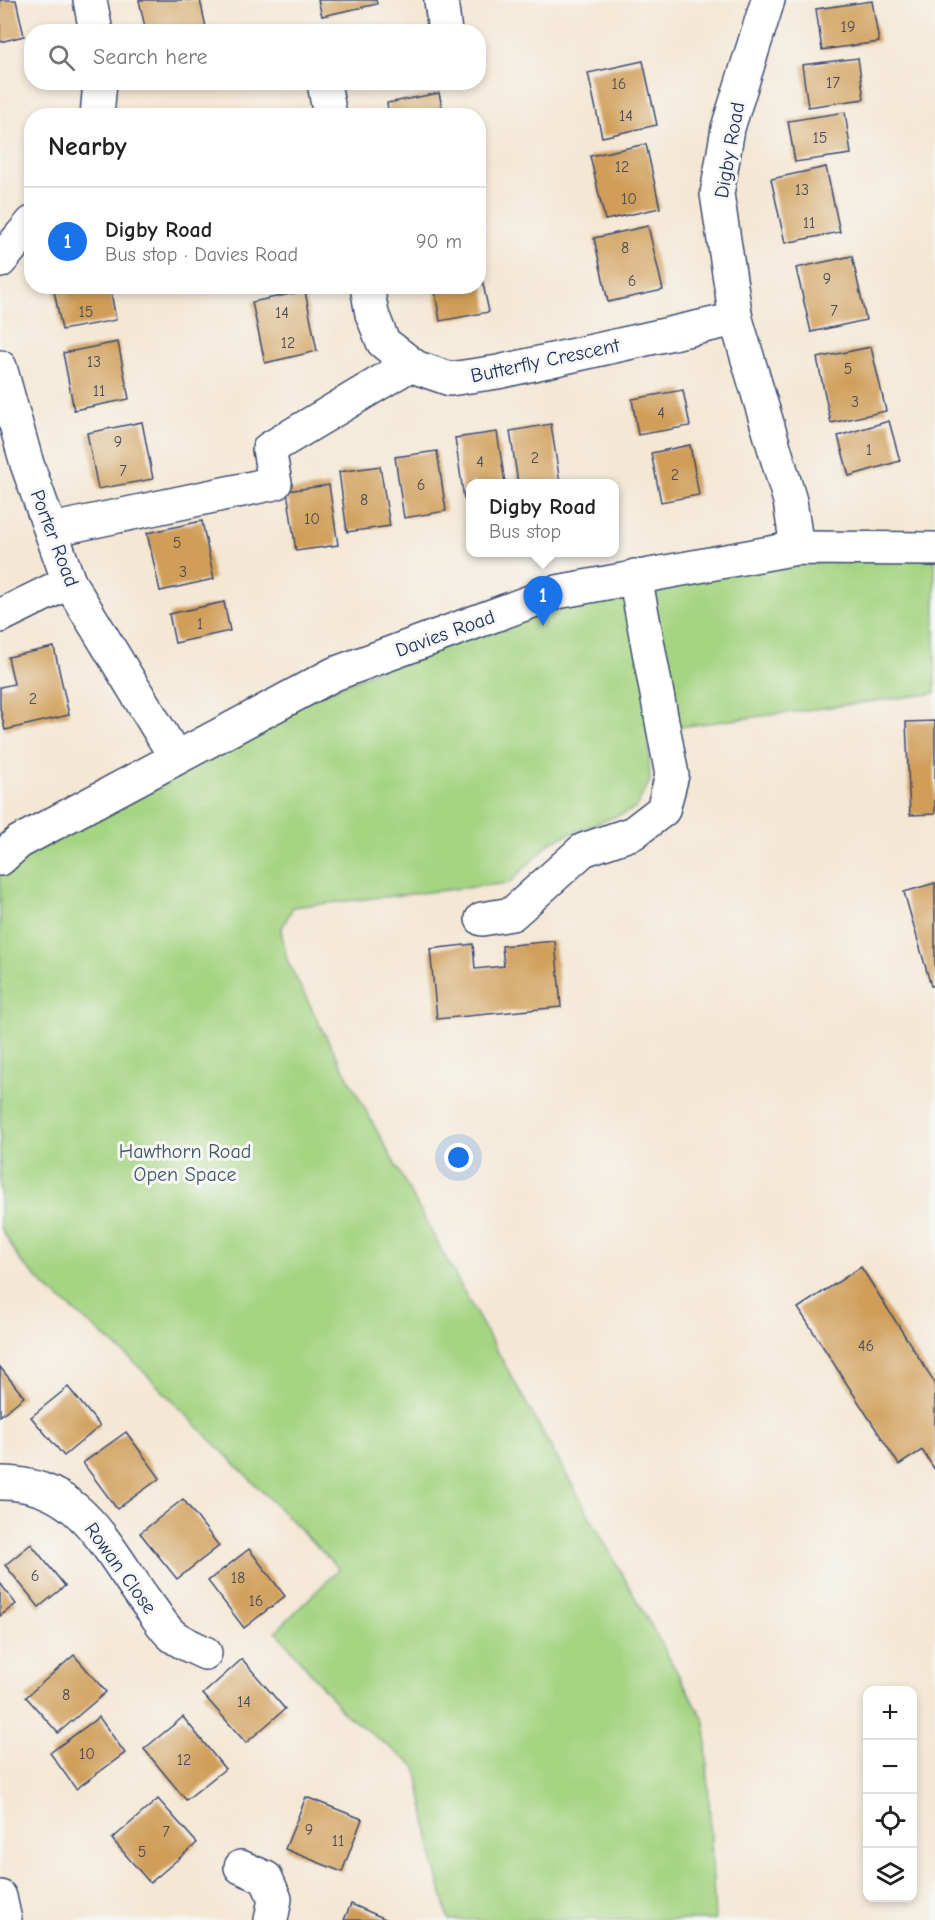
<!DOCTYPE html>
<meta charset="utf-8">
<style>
body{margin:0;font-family:"Comic Neue",sans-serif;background:#f2f2f2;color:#222}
.controls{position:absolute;right:18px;bottom:18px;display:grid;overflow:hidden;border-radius:12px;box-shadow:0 3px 9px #0003}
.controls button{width:54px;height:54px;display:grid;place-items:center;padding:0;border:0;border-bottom:2px solid #e0e0e0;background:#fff;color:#222;font:30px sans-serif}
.you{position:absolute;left:459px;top:1158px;width:21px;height:21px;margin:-15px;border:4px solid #fff;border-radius:50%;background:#1a73e8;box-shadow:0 0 0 9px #1a73e833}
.badge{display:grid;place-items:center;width:39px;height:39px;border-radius:50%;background:#1a73e8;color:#fff;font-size:20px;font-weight:700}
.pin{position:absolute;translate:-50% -50px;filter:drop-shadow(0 2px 3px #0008)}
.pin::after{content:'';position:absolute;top:32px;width:21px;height:18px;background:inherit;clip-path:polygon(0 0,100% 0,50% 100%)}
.popup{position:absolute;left:466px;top:479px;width:153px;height:78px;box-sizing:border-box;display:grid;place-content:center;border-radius:12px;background:#fff;filter:drop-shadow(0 2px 4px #0005);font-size:20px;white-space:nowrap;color:#767676}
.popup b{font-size:22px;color:#222}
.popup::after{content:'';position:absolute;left:50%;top:100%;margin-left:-12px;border:12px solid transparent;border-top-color:#fff}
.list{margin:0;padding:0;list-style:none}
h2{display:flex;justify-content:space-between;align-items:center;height:78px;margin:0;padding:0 24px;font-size:26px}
h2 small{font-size:20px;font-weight:400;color:#767676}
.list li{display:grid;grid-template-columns:39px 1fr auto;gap:18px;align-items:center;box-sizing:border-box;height:108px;padding:0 24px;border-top:2px solid #e0e0e0}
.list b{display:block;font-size:22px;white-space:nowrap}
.list p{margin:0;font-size:20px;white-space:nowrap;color:#767676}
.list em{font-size:20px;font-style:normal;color:#767676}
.icon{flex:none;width:33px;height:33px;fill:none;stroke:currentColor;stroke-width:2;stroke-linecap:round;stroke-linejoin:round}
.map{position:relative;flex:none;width:935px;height:1920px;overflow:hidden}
.search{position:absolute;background:#fff;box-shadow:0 3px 9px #0003;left:24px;top:24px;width:462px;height:66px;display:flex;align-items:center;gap:15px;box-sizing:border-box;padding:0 21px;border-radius:24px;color:#767676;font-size:22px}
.panel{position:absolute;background:#fff;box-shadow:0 3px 9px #0003;left:24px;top:108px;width:462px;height:186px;border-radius:24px}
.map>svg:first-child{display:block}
.green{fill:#a5d482;stroke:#608270;stroke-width:1.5}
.building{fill:#d09e58}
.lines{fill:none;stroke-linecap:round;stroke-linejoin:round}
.minor-casing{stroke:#3c4b70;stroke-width:36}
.minor{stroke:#fff;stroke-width:33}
.labels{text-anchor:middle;stroke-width:6;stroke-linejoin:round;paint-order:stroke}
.number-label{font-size:16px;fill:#484b5c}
.street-label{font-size:20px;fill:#1b2f5e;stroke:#f6f6f2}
.park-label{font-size:20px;fill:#3e5867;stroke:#f6f6f2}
</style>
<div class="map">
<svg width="935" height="1920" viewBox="0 0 935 1920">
<rect width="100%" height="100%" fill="#f6f6f2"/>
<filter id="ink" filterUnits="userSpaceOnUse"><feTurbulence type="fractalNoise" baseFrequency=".0167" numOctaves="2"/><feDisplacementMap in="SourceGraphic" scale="12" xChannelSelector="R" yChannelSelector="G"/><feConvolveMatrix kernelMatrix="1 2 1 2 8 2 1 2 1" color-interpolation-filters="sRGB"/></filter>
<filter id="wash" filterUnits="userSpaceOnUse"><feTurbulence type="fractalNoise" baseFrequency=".008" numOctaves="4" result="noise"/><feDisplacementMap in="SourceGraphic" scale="24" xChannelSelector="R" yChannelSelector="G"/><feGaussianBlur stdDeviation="1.35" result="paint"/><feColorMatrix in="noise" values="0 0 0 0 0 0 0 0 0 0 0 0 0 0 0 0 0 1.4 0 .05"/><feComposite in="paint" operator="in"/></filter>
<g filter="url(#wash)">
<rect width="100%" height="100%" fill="#f4e7d4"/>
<!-- green -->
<path class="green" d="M935,549V693L648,731L650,781L635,809L552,841L509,883L293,907L281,930L287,960L323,1031L468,1299L705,1722L715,1920H449L434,1864L416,1767L345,1714L276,1631L339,1569L132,1360L46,1287L20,1261L0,1227V859L176,758L557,592Z"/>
<g id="blocks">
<!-- building -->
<g class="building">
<path d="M0,0H16L24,36L0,42Z"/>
<path d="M139,0H200L207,32H146Z"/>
<path d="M318,0H376L377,4L322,16Z"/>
<path d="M872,1L879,42L822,50L816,9Z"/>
<path d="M858,58L864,99L808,107L802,65Z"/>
<path d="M643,61L657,125L602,137L588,73Z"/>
<path d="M439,93L444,116H389L387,103Z"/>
<path d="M845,112L851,154L795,162L788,121Z"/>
<path d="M646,144L660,208L605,220L590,156Z"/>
<path d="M826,167L840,232L785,243L771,179Z"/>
<path d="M648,226L663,290L608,302L594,238Z"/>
<path d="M852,256L866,320L811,332L796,268Z"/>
<path d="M478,260L489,312L440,321L434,286H478Z"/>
<path d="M53,286H110L116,320L62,330Z"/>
<path d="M305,291L317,351L265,363L252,302Z"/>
<path d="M118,342L129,399L74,410L63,353Z"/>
<path d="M871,347L886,411L831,423L817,358Z"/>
<path d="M683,390L690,426L638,435L632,399Z"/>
<path d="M889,421L900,461L849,476L838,436Z"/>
<path d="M142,422L153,479L98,489L87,433Z"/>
<path d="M551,424L560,483H518L510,431Z"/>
<path d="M497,432L505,483H471V498L464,499L455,438Z"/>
<path d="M690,445L699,495L661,502L651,453Z"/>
<path d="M437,451L446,511L404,518L395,457Z"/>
<path d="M380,466L390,526L347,532L339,472Z"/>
<path d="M329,485L338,545L296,551L287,491Z"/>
<path d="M202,521L214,579L160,591L147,533Z"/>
<path d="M224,602L230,631L175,643L169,614Z"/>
<path d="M54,647L69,715L5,730L0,708V687L14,684L8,657Z"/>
<path d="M935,721V814L910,815L906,722Z"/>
<path d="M935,883V985L931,986L904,892Z"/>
<path d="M555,941L561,1007L437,1019L430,949L473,944L475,969L504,966L502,946Z"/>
<path d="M861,1267L935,1383V1470L922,1450L899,1465L798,1308Z"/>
<path d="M0,1367L24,1397L0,1416Z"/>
<path d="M68,1387L100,1426L64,1456L31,1417Z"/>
<path d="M126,1432L160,1478L117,1509L83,1463Z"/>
<path d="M183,1499L219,1546L177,1579L140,1533Z"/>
<path d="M31,1544L65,1586L39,1607L5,1565Z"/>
<path d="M249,1549L285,1596L244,1628L208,1581Z"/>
<path d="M0,1583L16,1604L0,1616Z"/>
<path d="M74,1655L106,1692L58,1733L26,1697Z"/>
<path d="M242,1659L285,1709L246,1743L203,1694Z"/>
<path d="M99,1717L125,1753L76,1789L50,1753Z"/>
<path d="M183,1717L225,1769L186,1800L144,1749Z"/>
<path d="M306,1797L362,1819L342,1872L285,1849Z"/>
<path d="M158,1799L197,1843L150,1883L112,1839Z"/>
<path d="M351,1904L388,1920H344Z"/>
</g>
</g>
</g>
<g filter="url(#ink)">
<use href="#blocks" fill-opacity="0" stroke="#3c4b70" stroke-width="1.5"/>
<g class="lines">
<!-- minor casing -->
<g class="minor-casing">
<g id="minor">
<path d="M90,0L96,32"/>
<path d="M441,0L445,32"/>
<path d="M768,0L728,128L717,194L736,319L790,501L797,548"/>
<path d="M324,83L330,116"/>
<path d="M97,116L100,82"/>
<path d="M0,261L32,223"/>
<path d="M367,286L372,314L383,342L415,367L450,379L498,372L736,319"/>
<path d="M0,367L27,464L69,582L176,758"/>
<path d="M51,530L275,483L269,449L411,364"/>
<path d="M0,616L69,582"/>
<path d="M0,859L19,842L334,674L557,592L797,548L935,549"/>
<path d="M482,919L512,914L583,850L633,833L663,810L672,775L635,576"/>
<path d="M0,1483C83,1482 107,1551 150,1607C157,1616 164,1629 173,1636C182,1643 195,1648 205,1653"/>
<path d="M241,1867L266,1878L275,1899L271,1920"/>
<path d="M0,1897L5,1920"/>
</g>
</g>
<!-- minor -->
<use href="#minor" class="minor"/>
</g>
</g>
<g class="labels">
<!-- number labels -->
<g class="number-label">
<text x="848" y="32">19</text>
<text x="833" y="88">17</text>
<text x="619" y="89">16</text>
<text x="626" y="121">14</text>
<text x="820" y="143">15</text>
<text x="622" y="172">12</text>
<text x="802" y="195">13</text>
<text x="629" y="204">10</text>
<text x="809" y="228">11</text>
<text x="625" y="253">8</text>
<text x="827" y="284">9</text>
<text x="632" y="286">6</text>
<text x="834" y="316">7</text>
<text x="86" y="317">15</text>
<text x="282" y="318">14</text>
<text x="288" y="348">12</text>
<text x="94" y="367">13</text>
<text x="848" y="374">5</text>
<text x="99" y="396">11</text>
<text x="855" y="407">3</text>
<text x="661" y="418">4</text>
<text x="118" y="447">9</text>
<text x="869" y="455">1</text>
<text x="535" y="463">2</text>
<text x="480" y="467">4</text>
<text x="123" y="476">7</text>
<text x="675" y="480">2</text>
<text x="421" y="490">6</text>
<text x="364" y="505">8</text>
<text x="312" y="524">10</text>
<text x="177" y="548">5</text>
<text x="183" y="577">3</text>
<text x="200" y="629">1</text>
<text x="33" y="704">2</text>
<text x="866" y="1351">46</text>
<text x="35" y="1581">6</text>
<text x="238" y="1583">18</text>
<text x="256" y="1606">16</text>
<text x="66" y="1700">8</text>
<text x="244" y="1707">14</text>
<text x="87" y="1759">10</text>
<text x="184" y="1765">12</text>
<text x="309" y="1835">9</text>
<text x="166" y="1837">7</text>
<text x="338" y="1846">11</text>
<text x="142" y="1857">5</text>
</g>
<!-- street labels -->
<g class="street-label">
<text transform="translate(729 150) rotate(-80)" y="7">Digby Road</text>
<text transform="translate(545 360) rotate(-12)" y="7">Butterfly Crescent</text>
<text transform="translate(55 538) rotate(69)" y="7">Porter Road</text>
<text transform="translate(445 633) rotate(-20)" y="7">Davies Road</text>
<text transform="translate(121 1568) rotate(54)" y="7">Rowan Close</text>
</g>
<!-- park labels -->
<g class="park-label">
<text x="185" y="1158">Hawthorn Road<tspan x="185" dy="23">Open Space</tspan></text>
</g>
</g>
</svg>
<div class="controls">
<button>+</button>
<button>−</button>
<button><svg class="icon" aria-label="locate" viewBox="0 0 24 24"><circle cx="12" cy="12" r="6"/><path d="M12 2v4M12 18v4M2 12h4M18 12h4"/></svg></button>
<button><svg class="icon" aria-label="layers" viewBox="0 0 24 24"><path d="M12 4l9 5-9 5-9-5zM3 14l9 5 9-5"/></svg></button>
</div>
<div class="you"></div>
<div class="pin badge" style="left:543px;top:626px">1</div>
<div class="popup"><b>Digby Road</b>Bus stop</div>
<div class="search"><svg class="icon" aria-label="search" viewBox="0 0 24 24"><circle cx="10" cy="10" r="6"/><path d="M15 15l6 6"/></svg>Search here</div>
<section class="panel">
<h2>Nearby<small></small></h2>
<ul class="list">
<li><span class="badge">1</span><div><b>Digby Road</b><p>Bus stop · Davies Road</p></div><em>90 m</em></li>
</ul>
</section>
</div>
